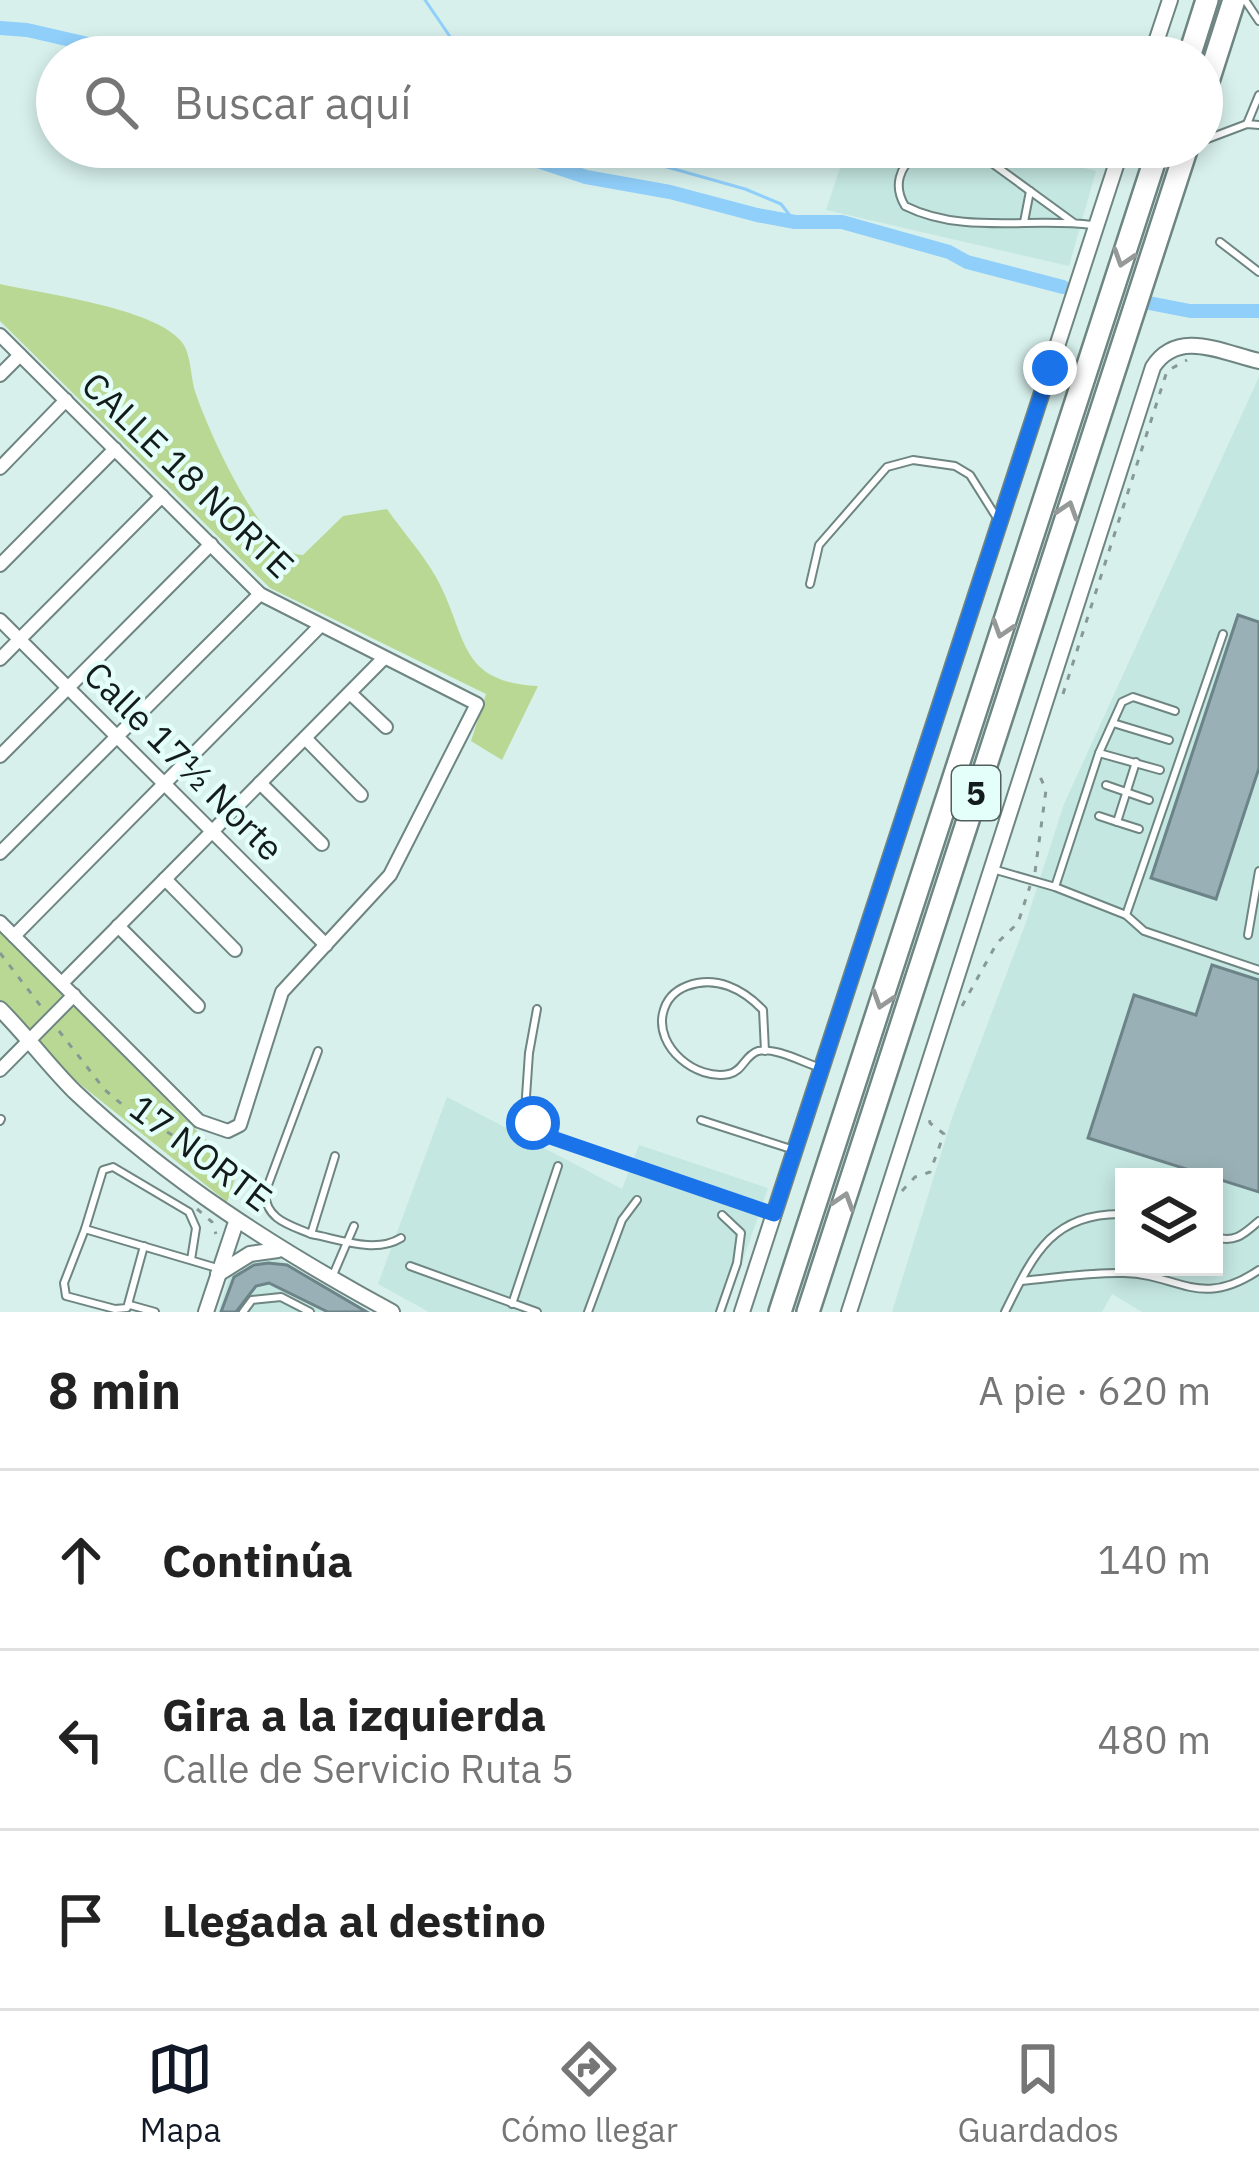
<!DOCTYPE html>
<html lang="es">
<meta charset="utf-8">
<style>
body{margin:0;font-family:"IBM Plex Sans",sans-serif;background:#f2f2f2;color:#222}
.controls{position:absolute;right:36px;bottom:36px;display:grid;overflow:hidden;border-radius:0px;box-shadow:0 6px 18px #0003}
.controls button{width:108px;height:108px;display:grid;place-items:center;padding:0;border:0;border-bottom:3px solid #e0e0e0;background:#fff;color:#222;font:60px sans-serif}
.stop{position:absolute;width:36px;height:36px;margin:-27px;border:9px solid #1a73e8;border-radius:50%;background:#fff}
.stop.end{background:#1a73e8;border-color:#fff;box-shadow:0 3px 12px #0008}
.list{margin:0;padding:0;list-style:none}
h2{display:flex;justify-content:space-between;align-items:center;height:156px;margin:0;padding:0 48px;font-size:51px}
h2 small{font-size:39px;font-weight:400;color:#767676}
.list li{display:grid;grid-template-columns:78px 1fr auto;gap:36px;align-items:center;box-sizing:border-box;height:180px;padding:0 48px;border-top:3px solid #e0e0e0}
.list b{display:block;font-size:45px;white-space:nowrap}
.list p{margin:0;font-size:39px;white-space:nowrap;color:#767676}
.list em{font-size:39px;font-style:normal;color:#767676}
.icon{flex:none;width:66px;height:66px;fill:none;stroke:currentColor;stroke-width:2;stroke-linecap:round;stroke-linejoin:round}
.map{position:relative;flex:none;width:1259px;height:1312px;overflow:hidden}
.search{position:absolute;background:#fff;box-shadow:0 6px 18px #0003;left:36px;right:36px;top:36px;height:132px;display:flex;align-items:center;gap:30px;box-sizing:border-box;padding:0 42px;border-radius:66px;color:#767676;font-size:45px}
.sheet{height:696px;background:#fff}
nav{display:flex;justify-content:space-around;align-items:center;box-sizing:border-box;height:168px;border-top:3px solid #e0e0e0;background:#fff;font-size:33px;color:#767676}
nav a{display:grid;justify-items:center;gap:6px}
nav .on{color:#111827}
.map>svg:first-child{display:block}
.built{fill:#c4e7e1;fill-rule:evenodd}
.green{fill:#b8d894}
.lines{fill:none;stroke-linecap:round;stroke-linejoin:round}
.stream{stroke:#90cffa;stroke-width:3}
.canal{stroke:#90cffa;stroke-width:14}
.building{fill:#99b1b6;stroke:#6c8388;stroke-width:3}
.service-casing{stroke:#6e8581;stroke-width:10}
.minor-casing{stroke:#6e8581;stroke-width:16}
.tertiary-casing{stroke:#6e8581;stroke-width:18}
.motorway-casing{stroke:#6e8581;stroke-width:26}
.path{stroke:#869995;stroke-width:3;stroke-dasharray:6 9;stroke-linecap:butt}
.service{stroke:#fff;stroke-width:6}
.minor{stroke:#fff;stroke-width:12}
.tertiary{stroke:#fff;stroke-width:14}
.motorway{stroke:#fff;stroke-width:21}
.oneway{stroke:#959998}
.route{stroke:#1a73e8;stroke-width:15}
.labels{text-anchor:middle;stroke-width:9;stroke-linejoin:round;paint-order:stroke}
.shield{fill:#e4fef9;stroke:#52605d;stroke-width:3}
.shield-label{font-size:33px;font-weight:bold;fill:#131c1a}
.street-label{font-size:36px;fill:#131c1a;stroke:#e4fef9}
</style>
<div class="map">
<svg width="1259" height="1312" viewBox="0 0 1259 1312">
<rect width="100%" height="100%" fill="#d7f0ec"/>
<!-- built -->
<g class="built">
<path d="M847,147H1005L1096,171L1069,266L826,210Z"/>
<path d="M1259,377V1312H1142L1112,1294L1102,1312H892L953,1115L1025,925L1064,804ZM1124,1177H1214V1267H1124Z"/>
<path d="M447,1097L622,1189L639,1145L768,1188L725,1312H429L378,1284Z"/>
<path d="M276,1257L367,1312H218L230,1274L251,1258Z"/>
</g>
<!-- green -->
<g class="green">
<path d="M0,284C45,294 153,308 181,341C192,354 190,378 196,394C208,430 263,555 303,555L343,516L387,509C403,532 424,555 437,579C468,636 457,682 538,686L502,760L471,741L486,694L270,588L0,321Z"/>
<path d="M0,932L203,1137L239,1167L227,1202L75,1080L0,1005Z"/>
</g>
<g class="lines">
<!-- stream -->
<g class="stream">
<path d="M425,0L464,57"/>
<path d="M596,147L745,189L781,204L795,222"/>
</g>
<!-- canal -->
<g class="canal">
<path d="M0,28L27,30L145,57"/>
<path d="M496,147L586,177L670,192L757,215L795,222H842L949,252L967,262L1063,287"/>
<path d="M1149,303L1190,311H1259"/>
</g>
</g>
<!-- building -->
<g class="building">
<path d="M1238,615L1259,622V768L1216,899L1151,878Z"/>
<path d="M1212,965L1259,980V1192L1088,1138L1134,995L1196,1015Z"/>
<path d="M268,1263L287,1265L367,1312H328L269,1283L256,1286L236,1312H221L234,1277L254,1265Z"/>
</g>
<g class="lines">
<!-- service casing -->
<g class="service-casing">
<g id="service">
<path d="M1245,0L1259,21"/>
<path d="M1247,124L1259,95"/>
<path d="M1202,141L1247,124L1259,125"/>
<path d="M1024,222L1030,191"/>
<path d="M1074,223L989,161L965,153L917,154C899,167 893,186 905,206C963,235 1031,217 1092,225"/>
<path d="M1220,242L1259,272"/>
<path d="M810,584L819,545L887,467L913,460L955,466L970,475L997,518"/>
<path d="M1113,723L1169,740"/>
<path d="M1099,753L1160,770"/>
<path d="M1106,785L1149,800"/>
<path d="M1099,816L1117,822L1136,762"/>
<path d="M1117,822L1139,829"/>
<path d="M996,870L1055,887L1126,915L1144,931L1259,970"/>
<path d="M1055,887L1099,753L1122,702L1133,697L1175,711"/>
<path d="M1126,915L1223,634"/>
<path d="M1248,935L1259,871"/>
<path d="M537,1009L529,1053L525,1111L550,1137L771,1213"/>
<path d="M765,1051L763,1010C743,989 716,975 687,986C674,991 666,1000 663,1013C655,1047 696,1081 729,1074C743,1071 745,1055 758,1051C776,1047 804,1063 821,1068"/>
<path d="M701,1120L791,1149"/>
<path d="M0,1121L1,1119"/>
<path d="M335,1156L311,1234C339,1239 375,1254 401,1238"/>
<path d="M85,1229L64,1283L66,1296L115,1309L127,1308L144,1246"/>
<path d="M311,1234C290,1225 266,1220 265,1193L318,1051"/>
<path d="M1214,1237C1235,1243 1243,1235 1259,1221"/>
<path d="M191,1260L196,1228L189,1212L113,1167L103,1170L85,1229L217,1268"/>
<path d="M410,1266L537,1312"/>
<path d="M333,1275L354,1226"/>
<path d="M1021,1281C1054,1278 1090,1272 1124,1273C1178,1274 1200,1310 1259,1270"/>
<path d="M512,1304L558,1166"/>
<path d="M130,1305L155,1312"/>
<path d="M243,1312L252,1300L281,1297L310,1312"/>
<path d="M588,1312L622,1220L637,1200"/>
<path d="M720,1312L737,1263L741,1233L722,1215"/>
<path d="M1005,1312C1033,1255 1052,1212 1124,1214"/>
</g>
</g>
<!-- minor casing -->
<g class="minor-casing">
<g id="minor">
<path d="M0,335L260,594L477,704L390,875L282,992L240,1125L228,1131L199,1121L0,922"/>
<path d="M0,375L20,355"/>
<path d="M0,468L66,400"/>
<path d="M0,565L115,449"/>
<path d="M0,620L326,945"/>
<path d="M0,659L162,496"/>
<path d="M350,693L386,727"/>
<path d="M305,738L361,795"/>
<path d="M0,756L211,544"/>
<path d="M260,783L322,844"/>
<path d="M0,853L260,594"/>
<path d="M165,879L235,950"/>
<path d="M118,926L198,1006"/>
<path d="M14,936L320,626"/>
<path d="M62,983L384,658"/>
<path d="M0,1070L74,995"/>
</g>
</g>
<!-- tertiary casing -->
<g class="tertiary-casing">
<g id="tertiary">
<path d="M1151,57L1170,0"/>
<path d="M0,1009C26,1035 48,1065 74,1091C169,1181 278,1250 392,1312"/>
<path d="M218,1274L250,1254L278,1250"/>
<path d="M206,1312L236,1222"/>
<path d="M742,1312L1122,147"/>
<path d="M849,1312L1153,367C1178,328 1223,353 1259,361"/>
</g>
</g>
<!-- motorway casing -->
<g class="motorway-casing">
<g id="motorway">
<path d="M1189,57L1207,0"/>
<path d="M1202,100L1234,0"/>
<path d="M780,1312L1159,147"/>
<path d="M808,1312L1187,147"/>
</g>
</g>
<!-- path -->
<g class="path">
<path d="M1063,694L1167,371L1187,360"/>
<path d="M1035,872L1046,790L1038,772"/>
<path d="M0,953L43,1009"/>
<path d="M962,1006L997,943L1018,923L1030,886"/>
<path d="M59,1031L105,1090L125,1107L194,1148L196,1161L191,1172"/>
<path d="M902,1191L915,1177L930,1172L944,1134L930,1123L928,1112"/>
<path d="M197,1209L212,1222L216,1234"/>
</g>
<!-- service -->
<use href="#service" class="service"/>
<!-- minor -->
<use href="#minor" class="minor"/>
<!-- tertiary -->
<use href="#tertiary" class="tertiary"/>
<!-- motorway -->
<use href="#motorway" class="motorway"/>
</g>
<!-- one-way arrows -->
<defs><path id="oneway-chevron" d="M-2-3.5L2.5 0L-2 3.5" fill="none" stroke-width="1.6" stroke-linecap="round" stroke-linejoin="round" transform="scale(3)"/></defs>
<g class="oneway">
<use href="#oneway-chevron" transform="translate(1123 258) rotate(108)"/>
<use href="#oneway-chevron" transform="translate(1068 510) rotate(-72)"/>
<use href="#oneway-chevron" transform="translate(1002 629) rotate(108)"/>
<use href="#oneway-chevron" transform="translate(882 1000) rotate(108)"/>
<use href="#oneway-chevron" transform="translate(844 1201) rotate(-72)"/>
</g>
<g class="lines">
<!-- route -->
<path class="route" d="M533,1123L550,1137L774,1214L1050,368"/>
</g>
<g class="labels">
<!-- shield labels -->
<rect class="shield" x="952" y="766" width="48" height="54" rx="9"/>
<g class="shield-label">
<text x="976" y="805">5</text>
</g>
<!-- street labels -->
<g class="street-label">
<text transform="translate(188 475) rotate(44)" y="13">CALLE 18 NORTE</text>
<text transform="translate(184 761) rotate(45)" y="13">Calle 17½ Norte</text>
<text transform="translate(201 1153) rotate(37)" y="13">17 NORTE</text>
</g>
</g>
</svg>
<div class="controls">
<button><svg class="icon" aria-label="layers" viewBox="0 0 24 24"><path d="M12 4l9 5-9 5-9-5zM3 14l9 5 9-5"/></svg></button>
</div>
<div class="stop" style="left:533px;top:1123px"></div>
<div class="stop end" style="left:1050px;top:368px"></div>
<div class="search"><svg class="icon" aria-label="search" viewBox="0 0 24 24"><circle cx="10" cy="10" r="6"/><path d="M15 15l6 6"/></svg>Buscar aquí</div>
</div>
<section class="sheet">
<h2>8 min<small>A pie · 620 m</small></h2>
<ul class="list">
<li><svg class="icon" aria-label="ahead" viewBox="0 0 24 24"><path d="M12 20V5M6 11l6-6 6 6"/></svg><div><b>Continúa</b></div><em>140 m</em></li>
<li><svg class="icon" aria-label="left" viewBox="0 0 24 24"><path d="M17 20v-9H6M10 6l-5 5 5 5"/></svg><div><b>Gira a la izquierda</b><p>Calle de Servicio Ruta 5</p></div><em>480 m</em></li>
<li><svg class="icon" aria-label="arrive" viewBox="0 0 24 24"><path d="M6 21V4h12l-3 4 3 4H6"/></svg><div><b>Llegada al destino</b></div></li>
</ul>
</section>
<nav>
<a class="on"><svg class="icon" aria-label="map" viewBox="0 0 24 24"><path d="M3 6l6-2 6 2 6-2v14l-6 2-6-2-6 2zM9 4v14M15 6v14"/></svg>Mapa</a>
<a><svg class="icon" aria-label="directions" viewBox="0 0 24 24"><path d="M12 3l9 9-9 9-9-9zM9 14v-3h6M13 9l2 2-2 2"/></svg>Cómo llegar</a>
<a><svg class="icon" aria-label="saved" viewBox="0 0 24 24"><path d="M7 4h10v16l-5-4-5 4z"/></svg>Guardados</a>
</nav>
